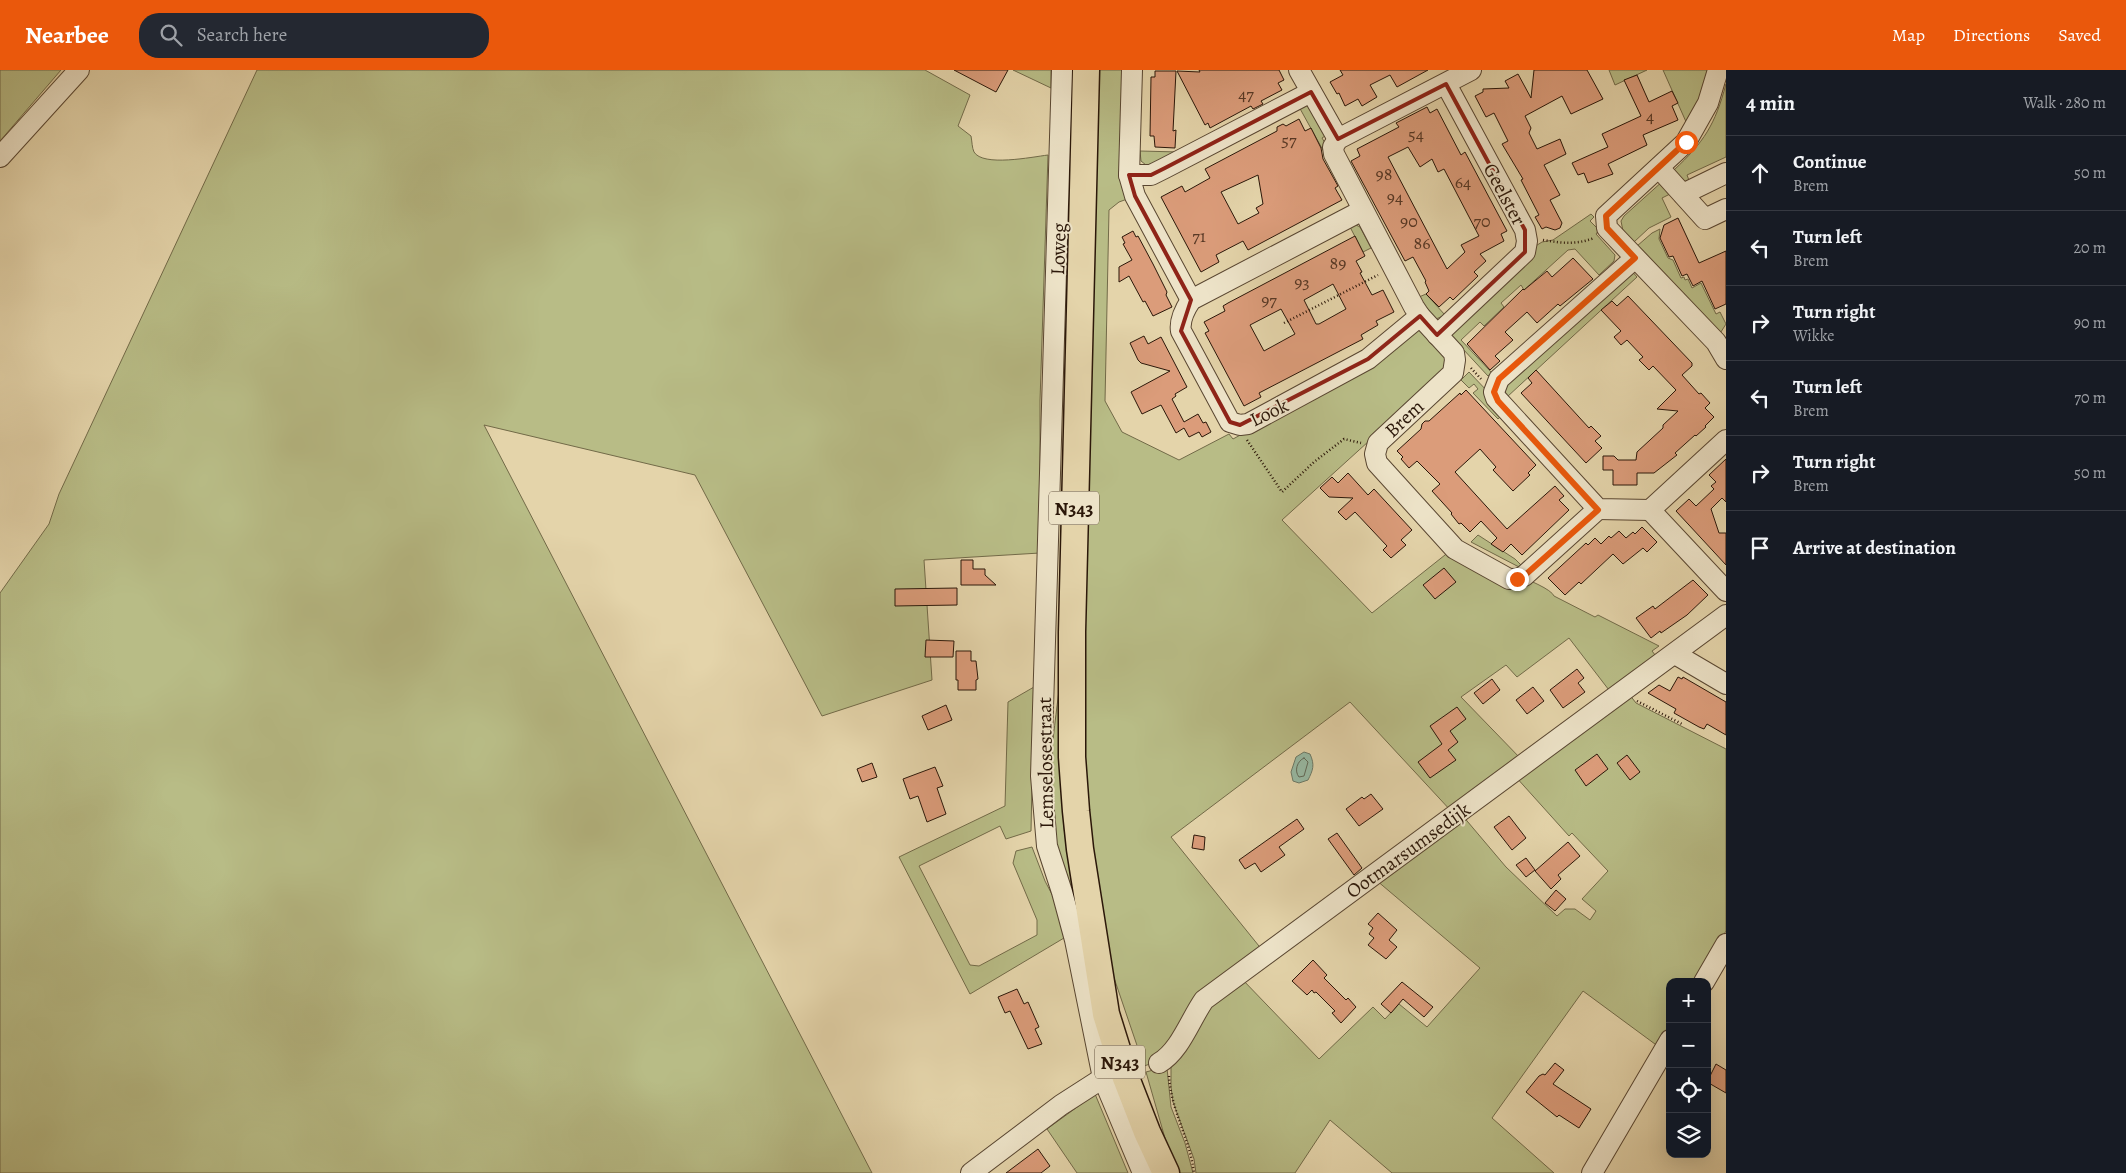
<!DOCTYPE html>
<meta charset="utf-8">
<style>
body{margin:0;font-family:Alegreya,serif;background:#242831;color:#f1f3f6}
.controls{position:absolute;right:15px;bottom:15px;display:grid;overflow:hidden;border-radius:10px;box-shadow:0 5px 20px #0002}
.controls button{width:45px;height:45px;display:grid;place-items:center;padding:0;border:0;border-bottom:1px solid #363941;background:#171b24;color:#f1f3f6;font:25px sans-serif}
.stop{position:absolute;width:15px;height:15px;margin:-11px;border:4px solid #ea580c;border-radius:50%;background:#fff}
.stop.end{background:#ea580c;border-color:#fff;box-shadow:0 1px 5px #0008}
.list{margin:0;padding:0;list-style:none}
h2{display:flex;justify-content:space-between;align-items:center;height:65px;margin:0;padding:0 20px;font-size:21px}
h2 small{font-size:16px;font-weight:400;color:#9ea1a6}
.list li{display:grid;grid-template-columns:32px 1fr auto;gap:15px;align-items:center;box-sizing:border-box;height:75px;padding:0 20px;border-top:1px solid #363941}
.list b{display:block;font-size:19px;white-space:nowrap}
.list p{margin:0;font-size:16px;white-space:nowrap;color:#9ea1a6}
.list em{font-size:16px;font-style:normal;color:#9ea1a6}
.icon{flex:none;width:28px;height:28px;fill:none;stroke:currentColor;stroke-width:2;stroke-linecap:round;stroke-linejoin:round}
.map{position:relative;flex:none;width:1726px;height:1103px;overflow:hidden}
header{display:flex;align-items:center;gap:30px;box-sizing:border-box;height:70px;padding:0 25px;background:#ea580c;color:#fff}
header strong{font-size:24px}
nav{display:flex;gap:28px;margin-inline-start:auto;font-size:18px}
.search{width:350px;height:45px;background:#242831;display:flex;align-items:center;gap:12px;box-sizing:border-box;padding:0 18px;border-radius:20px;color:#9ea1a6;font-size:19px}
main{display:flex}
aside{flex:1;background:#171b24}
.map>svg:first-child{display:block}
.green{fill:#b8bc86;stroke:#726a48}
.water{fill:#97b9a3;stroke:#6c7865}
.lines{fill:none;stroke-linecap:round;stroke-linejoin:round}
.shore{stroke:#616856;stroke-width:1}
.building{fill:#db9c7a;stroke:#2b1709;fill-rule:evenodd}
.minor-casing{stroke:#594631;stroke-width:22}
.major-casing{stroke:#2b1709;stroke-width:29}
.path{stroke:#2b1709;stroke-width:2.5;stroke-dasharray:1 2.5;stroke-linecap:butt}
.minor{stroke:#ede3c8;stroke-width:20}
.major{stroke:#e4d4aa;stroke-width:26}
.route{stroke:#ea580c;stroke-width:6}
.marked{fill:none;stroke:#8f2418;stroke-width:4;stroke-linejoin:round}
.labels{text-anchor:middle;stroke-width:4;stroke-linejoin:round;paint-order:stroke}
.number-label{font-size:18px;fill:#573825}
.shield{fill:#ede3c8;stroke:#655442;stroke-width:1}
.shield-label{font-size:19px;font-weight:bold;fill:#2b1709}
.street-label{font-size:20px;fill:#2b1709;stroke:#ede3c8}
</style>
<header>
<strong>Nearbee</strong>
<div class="search"><svg class="icon" aria-label="search" viewBox="0 0 24 24"><circle cx="10" cy="10" r="6"/><path d="M15 15l6 6"/></svg>Search here</div>
<nav><a>Map</a><a>Directions</a><a>Saved</a></nav>
</header>
<main>
<div class="map">
<svg width="1726" height="1103" viewBox="0 0 1726 1103">
<rect width="100%" height="100%" fill="#e4d4aa"/>
<filter id="stains"><feTurbulence type="fractalNoise" baseFrequency=".004" numOctaves="4"/><feColorMatrix values="0 0 0 0 .2 0 0 0 0 .09 0 0 0 0 .02 0 0 0 .5 -.17"/></filter>
<radialGradient id="worn" r=".72"><stop offset=".6" stop-color="#630" stop-opacity="0"/><stop offset="1" stop-color="#630" stop-opacity=".3"/></radialGradient>
<!-- green -->
<g class="green">
<path d="M0,0H61L0,71Z"/>
<path d="M257,0H925L970,25L958,56L971,66C972,71 972,78 974,82C983,97 1032,87 1048,85L1040,331V483L924,490L932,610L822,646L695,405L484,355L872,1103H0V523L49,454L59,424Z"/>
<path d="M1013,0H1051V18Z"/>
<path d="M1093,0H1123L1130,128L1119,132L1109,140L1105,331L1122,362L1179,390L1229,364L1233,369L1290,338L1418,259L1446,283L1445,302L1282,450L1372,543L1450,481C1467,488 1549,513 1554,526L1595,547L1598,545L1659,576L1652,581L1659,590L1612,624L1569,568L1517,607L1506,595L1461,627L1522,690L1452,742L1350,632L1171,767L1263,881L1183,950L1153,993L1144,996L1111,899L1081,704Z"/>
<path d="M1609,0H1647L1615,15Z"/>
<path d="M1663,0H1709L1703,23L1687,54Z"/>
<path d="M1726,14V87L1687,105L1690,113H1686L1674,100C1704,72 1715,55 1726,14Z"/>
<path d="M1307,32L1325,66L1322,68L1325,73L1324,82L1298,35Z"/>
<path d="M1140,81L1179,82L1156,93L1146,95L1141,91Z"/>
<path d="M1664,110L1672,123L1662,128L1671,147L1649,158L1634,172L1623,161L1621,151L1624,146Z"/>
<path d="M1591,144L1594,147L1590,151L1599,160L1596,164L1615,185L1614,191L1599,205L1575,179L1568,180L1524,220L1521,215L1501,233L1504,237L1484,256L1480,252L1461,270L1492,303L1488,306L1449,264L1534,177L1542,172L1553,170Z"/>
<path d="M1356,155L1360,157L1371,178L1363,182L1350,157Z"/>
<path d="M1660,159L1659,169L1668,188L1673,190L1681,208L1684,207L1685,210L1688,209L1692,218L1701,213L1716,244L1720,242L1726,254L1719,265L1637,176L1652,163Z"/>
<path d="M1630,199L1637,207L1507,327L1505,321L1508,314Z"/>
<path d="M1426,224L1445,245L1436,249L1427,240L1419,227Z"/>
<path d="M1469,302L1490,324L1500,347L1498,349L1473,323L1478,319L1474,314L1469,318L1461,310Z"/>
<path d="M1478,465L1515,489L1521,495L1519,497L1471,472Z"/>
<path d="M1061,603L1060,687L1064,758L1073,825C1066,808 1056,789 1053,771C1044,716 1055,658 1061,603Z"/>
<path d="M1034,617L1031,761L1006,769L1000,756L919,796L970,895L979,896L1037,865V850L1013,793L1016,781L1032,777L1045,811L1057,834L1064,868L970,924L899,787L1005,736L1008,632Z"/>
<path d="M1629,624L1636,633L1726,679V861L1696,912H1670V958L1659,977L1583,921L1492,1048L1554,1103H1392L1330,1050L1295,1103H1196L1194,1089L1173,1032L1171,1017V991L1197,946L1241,908L1319,989L1373,937L1385,949L1399,934L1427,957L1480,898L1376,810L1462,745L1506,797L1557,846L1565,839H1575L1590,850L1596,841L1582,829L1608,801L1572,763L1569,766L1515,706Z"/>
<path d="M1167,998L1171,1037L1185,1073L1193,1103H1175L1146,1002L1157,999Z"/>
<path d="M1095,1024L1128,1103H1077L1047,1059Z"/>
</g>
<!-- water -->
<path class="water" d="M1304,682L1310,684C1315,695 1313,700 1308,710L1299,713L1293,711L1291,702L1296,687Z"/>
<g class="lines">
<!-- shore -->
<path class="shore" d="M1304,688L1308,692L1304,706L1299,707C1294,701 1297,691 1304,688Z"/>
</g>
<!-- building -->
<g class="building">
<path d="M954,0H1008L996,22Z"/>
<path d="M1199,0H1279L1284,10L1278,13L1282,20L1261,31L1263,34L1253,39L1251,36L1210,58L1208,53L1205,55L1177,1L1200,2Z"/>
<path d="M1340,0H1428L1397,17L1390,5L1370,15L1377,27L1362,36L1358,29L1345,36L1339,23L1337,24L1330,12L1343,5Z"/>
<path d="M1534,0H1587L1603,29L1571,44L1562,26L1525,46L1531,58L1529,63L1537,79L1560,69L1566,84L1544,95L1560,125L1550,130L1562,153L1560,158L1555,160L1546,157L1542,159L1535,147L1539,145L1521,110L1523,109L1502,74L1508,71L1494,43L1486,47L1475,26L1483,22V19L1509,18L1505,11L1518,4L1531,28Z"/>
<path d="M1155,1H1176L1173,61L1176,60L1175,78L1155,77L1154,66H1150L1151,7H1155Z"/>
<path d="M1637,5L1649,32L1672,21L1678,33L1672,36L1678,50L1643,65L1647,75L1608,94L1613,104L1588,113L1584,103L1578,105L1572,93L1608,77L1602,64L1641,46L1624,10Z"/>
<path d="M1427,37L1430,43L1437,39L1461,85L1465,82L1507,161L1501,164L1504,171L1480,184L1486,191L1474,202L1478,206L1453,230L1450,227L1439,237L1426,224L1429,221L1425,212L1426,211L1413,187L1405,191L1351,91L1360,86L1357,79L1399,57L1396,53ZM1408,77L1420,97L1432,89L1438,102L1444,99L1479,166L1461,175L1465,182L1447,199L1388,87Z"/>
<path d="M1299,49L1305,61L1311,58L1321,78L1323,89L1338,116L1335,118L1342,130L1248,180L1243,171L1216,185L1219,192L1201,202L1161,127L1182,116L1185,122L1210,108L1205,99L1277,61V57L1283,54L1286,56ZM1258,105L1263,134L1256,138L1259,143L1238,154L1221,122Z"/>
<path d="M1678,148L1699,193L1726,181V234L1715,239L1702,211L1693,216L1687,204L1682,206L1673,186L1669,187L1660,168L1664,155Z"/>
<path d="M1133,161L1136,167L1138,166L1153,194L1167,222L1166,225L1172,237L1153,246L1145,231L1143,232L1129,206L1119,212V197L1132,190L1123,174L1125,173L1122,167Z"/>
<path d="M1355,166L1365,186L1356,191L1362,202L1360,203L1372,225L1383,220L1394,242L1376,251L1378,255L1361,265L1363,269L1259,323L1261,327L1244,336L1205,263L1209,261L1204,252L1225,241L1223,236L1228,233ZM1333,214L1346,239L1319,254H1316L1304,230ZM1281,239L1295,264L1264,281L1250,255Z"/>
<path d="M1573,188L1593,209L1560,236L1558,234L1537,253L1527,242L1505,262L1513,270L1495,286L1500,291L1490,300L1467,274L1523,219L1524,220L1547,201L1552,207Z"/>
<path d="M1628,226L1692,293V296L1682,305L1699,324L1701,323L1710,333L1705,338L1714,347L1705,356L1706,357L1696,366L1695,365L1675,383L1677,385L1654,403H1637V415H1613V400H1603V386H1614L1618,390H1636L1637,382L1663,358V355L1678,341L1657,339L1676,320L1653,296L1649,300L1639,290L1643,287L1627,270L1621,275L1614,267L1621,261L1601,240L1612,231L1617,236Z"/>
<path d="M1144,266L1148,274L1161,267L1187,317L1175,324L1176,326L1172,329L1184,352L1198,344L1203,353L1206,352L1211,362L1202,367L1199,362L1189,367L1184,358L1176,363L1161,335L1142,344L1131,322L1170,301L1141,293L1138,290L1130,273Z"/>
<path d="M1536,300L1589,358L1591,356L1601,366L1595,371L1602,378L1586,393L1521,323L1532,313L1528,308Z"/>
<path d="M1466,320L1536,395L1528,403L1530,405L1513,421L1493,400L1496,397L1480,379L1455,402L1507,459L1555,416L1564,426L1559,430L1569,440L1522,485L1511,474L1503,482L1491,474L1497,468L1481,451L1470,462L1461,453L1459,454L1451,444L1452,443L1432,421L1440,414L1417,391L1409,398L1401,389L1403,387L1397,381L1421,359L1422,354L1425,351H1429L1460,323L1461,325Z"/>
<path d="M1726,389V432L1722,428L1711,439L1719,463H1726V495L1676,441L1689,429L1696,436L1714,419L1711,416L1716,412L1709,405Z"/>
<path d="M1348,403L1368,425L1374,419L1412,460L1401,470L1406,475L1391,488L1383,480L1387,476L1355,442L1346,450L1338,442L1353,428L1329,427L1320,418L1332,407L1338,413Z"/>
<path d="M1642,457L1657,472L1647,482L1643,478L1623,494L1613,484L1581,514L1579,512L1565,525L1548,508L1586,473L1588,475L1595,468L1601,474L1609,466L1611,468L1619,461L1626,468L1633,462L1635,464Z"/>
<path d="M961,490H973V499H985V505L996,515H961Z"/>
<path d="M1444,498L1456,512L1435,529L1423,515Z"/>
<path d="M1693,510L1708,525L1687,545L1661,563L1660,561L1651,568L1636,548L1653,536L1655,539Z"/>
<path d="M957,518V535L895,536V519Z"/>
<path d="M926,570L954,571L953,587H925Z"/>
<path d="M956,581H971V591H976L978,609L976,610V620H958V610H956Z"/>
<path d="M1577,599L1584,608L1578,613L1585,622L1563,638L1550,620Z"/>
<path d="M1678,607L1682,609L1683,607L1726,632V665L1707,654L1704,659L1699,657L1674,643L1676,639L1648,623L1659,615L1670,621Z"/>
<path d="M1492,609L1500,620L1483,634L1474,623Z"/>
<path d="M1533,617L1544,631L1527,644L1516,630Z"/>
<path d="M946,635L952,650L928,660L922,646Z"/>
<path d="M1457,637L1466,649L1450,661L1458,672L1448,680L1456,690L1430,708L1418,692L1442,674L1430,656Z"/>
<path d="M1597,684L1608,699L1586,716L1575,700Z"/>
<path d="M1627,685L1640,702L1630,710L1617,693Z"/>
<path d="M872,693L877,707L862,712L857,699Z"/>
<path d="M935,697L943,716L937,718L946,744L927,752L918,726L910,729L903,709Z"/>
<path d="M1371,724L1383,739L1359,756L1346,739L1362,727L1364,729Z"/>
<path d="M1509,746L1526,768L1512,780L1494,757Z"/>
<path d="M1297,749L1304,759L1279,777L1285,785L1261,802L1255,793L1245,799L1239,790Z"/>
<path d="M1337,763L1362,798L1354,805L1328,769Z"/>
<path d="M1194,765L1205,767L1204,780L1192,778Z"/>
<path d="M1568,772L1580,786L1558,805L1561,809L1551,819L1535,801Z"/>
<path d="M1526,788L1535,800L1526,807L1516,795Z"/>
<path d="M1556,820L1566,829L1555,841L1545,833Z"/>
<path d="M1378,843L1397,860L1389,870L1397,877L1386,889L1368,875L1374,868L1369,864L1373,858L1368,854Z"/>
<path d="M1313,890L1327,905L1324,908L1346,930L1348,928L1356,937L1341,953L1332,943L1335,941L1316,922L1314,923L1312,920L1307,925L1292,911Z"/>
<path d="M1402,912L1433,937L1424,947L1403,929L1391,943L1381,934Z"/>
<path d="M1017,919L1024,934L1028,932L1039,957L1035,959L1042,974L1028,979L1010,941L1005,943L998,927Z"/>
<path d="M1555,993L1564,1000L1553,1014L1591,1039L1579,1058L1559,1045L1557,1047L1526,1022L1539,1006L1543,1004L1545,1005Z"/>
<path d="M1716,994L1726,1000V1023L1707,1012Z"/>
<path d="M1038,1079L1050,1096L1041,1103H1006Z"/>
</g>
<g class="lines">
<!-- minor casing -->
<g class="minor-casing">
<g id="minor">
<path d="M1062,0L1041,706L1047,776L1062,822L1075,870L1103,1008L1143,1103"/>
<path d="M1299,0L1338,69"/>
<path d="M1471,0L1338,69L1333,77L1334,84L1414,237L1420,246L1454,283L1455,290L1453,303L1378,373L1375,384L1377,393L1455,479L1509,509H1517L1524,506L1598,439"/>
<path d="M1718,0L1708,33L1686,72L1606,146L1607,158L1716,272L1726,289"/>
<path d="M0,87L79,0"/>
<path d="M1659,98L1705,149L1726,139"/>
<path d="M1129,105L1132,0"/>
<path d="M1683,124L1726,103"/>
<path d="M1363,140L1191,230C1185,239 1179,250 1181,261L1230,352L1240,355L1248,354L1368,289L1420,246"/>
<path d="M1635,188L1499,309L1494,322L1496,328L1598,439L1650,440L1726,370"/>
<path d="M1191,230L1135,126L1129,105H1151L1165,98L1311,22"/>
<path d="M1437,265L1525,182L1527,171L1525,160L1446,14"/>
<path d="M1650,440L1726,521"/>
<path d="M1675,584L1726,614"/>
<path d="M1704,912L1726,874"/>
<path d="M1159,993C1180,981 1190,950 1204,930L1726,545"/>
<path d="M971,1103L1061,1035L1103,1008"/>
<path d="M1592,1103L1670,970"/>
</g>
</g>
<!-- major casing -->
<g class="major-casing">
<path id="major" d="M1086,0L1072,562V687L1076,741L1080,779L1106,944L1126,1008L1147,1062L1166,1103"/>
</g>
<!-- path -->
<g class="path">
<path d="M1543,170C1561,173 1576,175 1594,168"/>
<path d="M1284,253L1378,205"/>
<path d="M1471,298L1481,309"/>
<path d="M1247,370L1282,422L1314,392L1344,369L1361,373"/>
<path d="M1637,631L1682,654"/>
<path d="M1169,1006C1171,1041 1190,1069 1194,1103"/>
</g>
<!-- minor -->
<use href="#minor" class="minor"/>
<!-- major -->
<use href="#major" class="major"/>
</g>
<g class="lines">
<!-- route -->
<path class="route" d="M1517,509L1524,506L1598,440L1498,331L1494,322L1499,309L1635,188L1607,158L1606,146L1686,72"/>
</g>
<!-- marked area -->
<path class="marked" d="M1446,14L1525,160V182L1437,265L1420,246L1368,289L1240,355L1230,352L1181,261L1191,230L1135,126L1129,105H1151L1165,98L1311,22L1338,69Z"/>
<g class="labels">
<!-- number labels -->
<g class="number-label">
<text x="1246" y="30">47</text>
<text x="1650" y="52">4</text>
<text x="1416" y="70">54</text>
<text x="1289" y="76">57</text>
<text x="1384" y="110">98</text>
<text x="1463" y="118">64</text>
<text x="1395" y="133">94</text>
<text x="1409" y="157">90</text>
<text x="1482" y="157">70</text>
<text x="1199" y="172">71</text>
<text x="1422" y="179">86</text>
<text x="1338" y="199">89</text>
<text x="1302" y="218">93</text>
<text x="1269" y="236">97</text>
</g>
<!-- shield labels -->
<g class="shield">
<rect x="1049" y="421.5" width="50" height="33" rx="4"/>
<rect x="1095" y="975.5" width="50" height="33" rx="4"/>
</g>
<g class="shield-label">
<text x="1074" y="445">N343</text>
<text x="1120" y="999">N343</text>
</g>
<!-- street labels -->
<g class="street-label">
<text transform="translate(1505 124) rotate(62)" y="7">Geelster</text>
<text transform="translate(1058 179) rotate(-88)" y="7">Loweg</text>
<text transform="translate(1269 342) rotate(-26)" y="7">Look</text>
<text transform="translate(1404 348) rotate(-43)" y="7">Brem</text>
<text transform="translate(1045 693) rotate(-91)" y="7">Lemselosestraat</text>
<text transform="translate(1408 780) rotate(-36)" y="7">Ootmarsumsedijk</text>
</g>
</g>
<rect width="100%" height="100%" filter="url(#stains)"/>
<rect width="100%" height="100%" fill="url(#worn)"/>
</svg>
<div class="controls">
<button>+</button>
<button>−</button>
<button><svg class="icon" aria-label="locate" viewBox="0 0 24 24"><circle cx="12" cy="12" r="6"/><path d="M12 2v4M12 18v4M2 12h4M18 12h4"/></svg></button>
<button><svg class="icon" aria-label="layers" viewBox="0 0 24 24"><path d="M12 4l9 5-9 5-9-5zM3 14l9 5 9-5"/></svg></button>
</div>
<div class="stop" style="left:1686px;top:72px"></div>
<div class="stop end" style="left:1517px;top:509px"></div>
</div>
<aside>
<h2>4 min<small>Walk · 280 m</small></h2>
<ul class="list">
<li><svg class="icon" aria-label="ahead" viewBox="0 0 24 24"><path d="M12 20V5M6 11l6-6 6 6"/></svg><div><b>Continue</b><p>Brem</p></div><em>50 m</em></li>
<li><svg class="icon" aria-label="left" viewBox="0 0 24 24"><path d="M17 20v-9H6M10 6l-5 5 5 5"/></svg><div><b>Turn left</b><p>Brem</p></div><em>20 m</em></li>
<li><svg class="icon" aria-label="right" viewBox="0 0 24 24"><path d="M7 20v-9h11M14 6l5 5-5 5"/></svg><div><b>Turn right</b><p>Wikke</p></div><em>90 m</em></li>
<li><svg class="icon" aria-label="left" viewBox="0 0 24 24"><path d="M17 20v-9H6M10 6l-5 5 5 5"/></svg><div><b>Turn left</b><p>Brem</p></div><em>70 m</em></li>
<li><svg class="icon" aria-label="right" viewBox="0 0 24 24"><path d="M7 20v-9h11M14 6l5 5-5 5"/></svg><div><b>Turn right</b><p>Brem</p></div><em>50 m</em></li>
<li><svg class="icon" aria-label="arrive" viewBox="0 0 24 24"><path d="M6 21V4h12l-3 4 3 4H6"/></svg><div><b>Arrive at destination</b></div></li>
</ul>
</aside>
</main>
